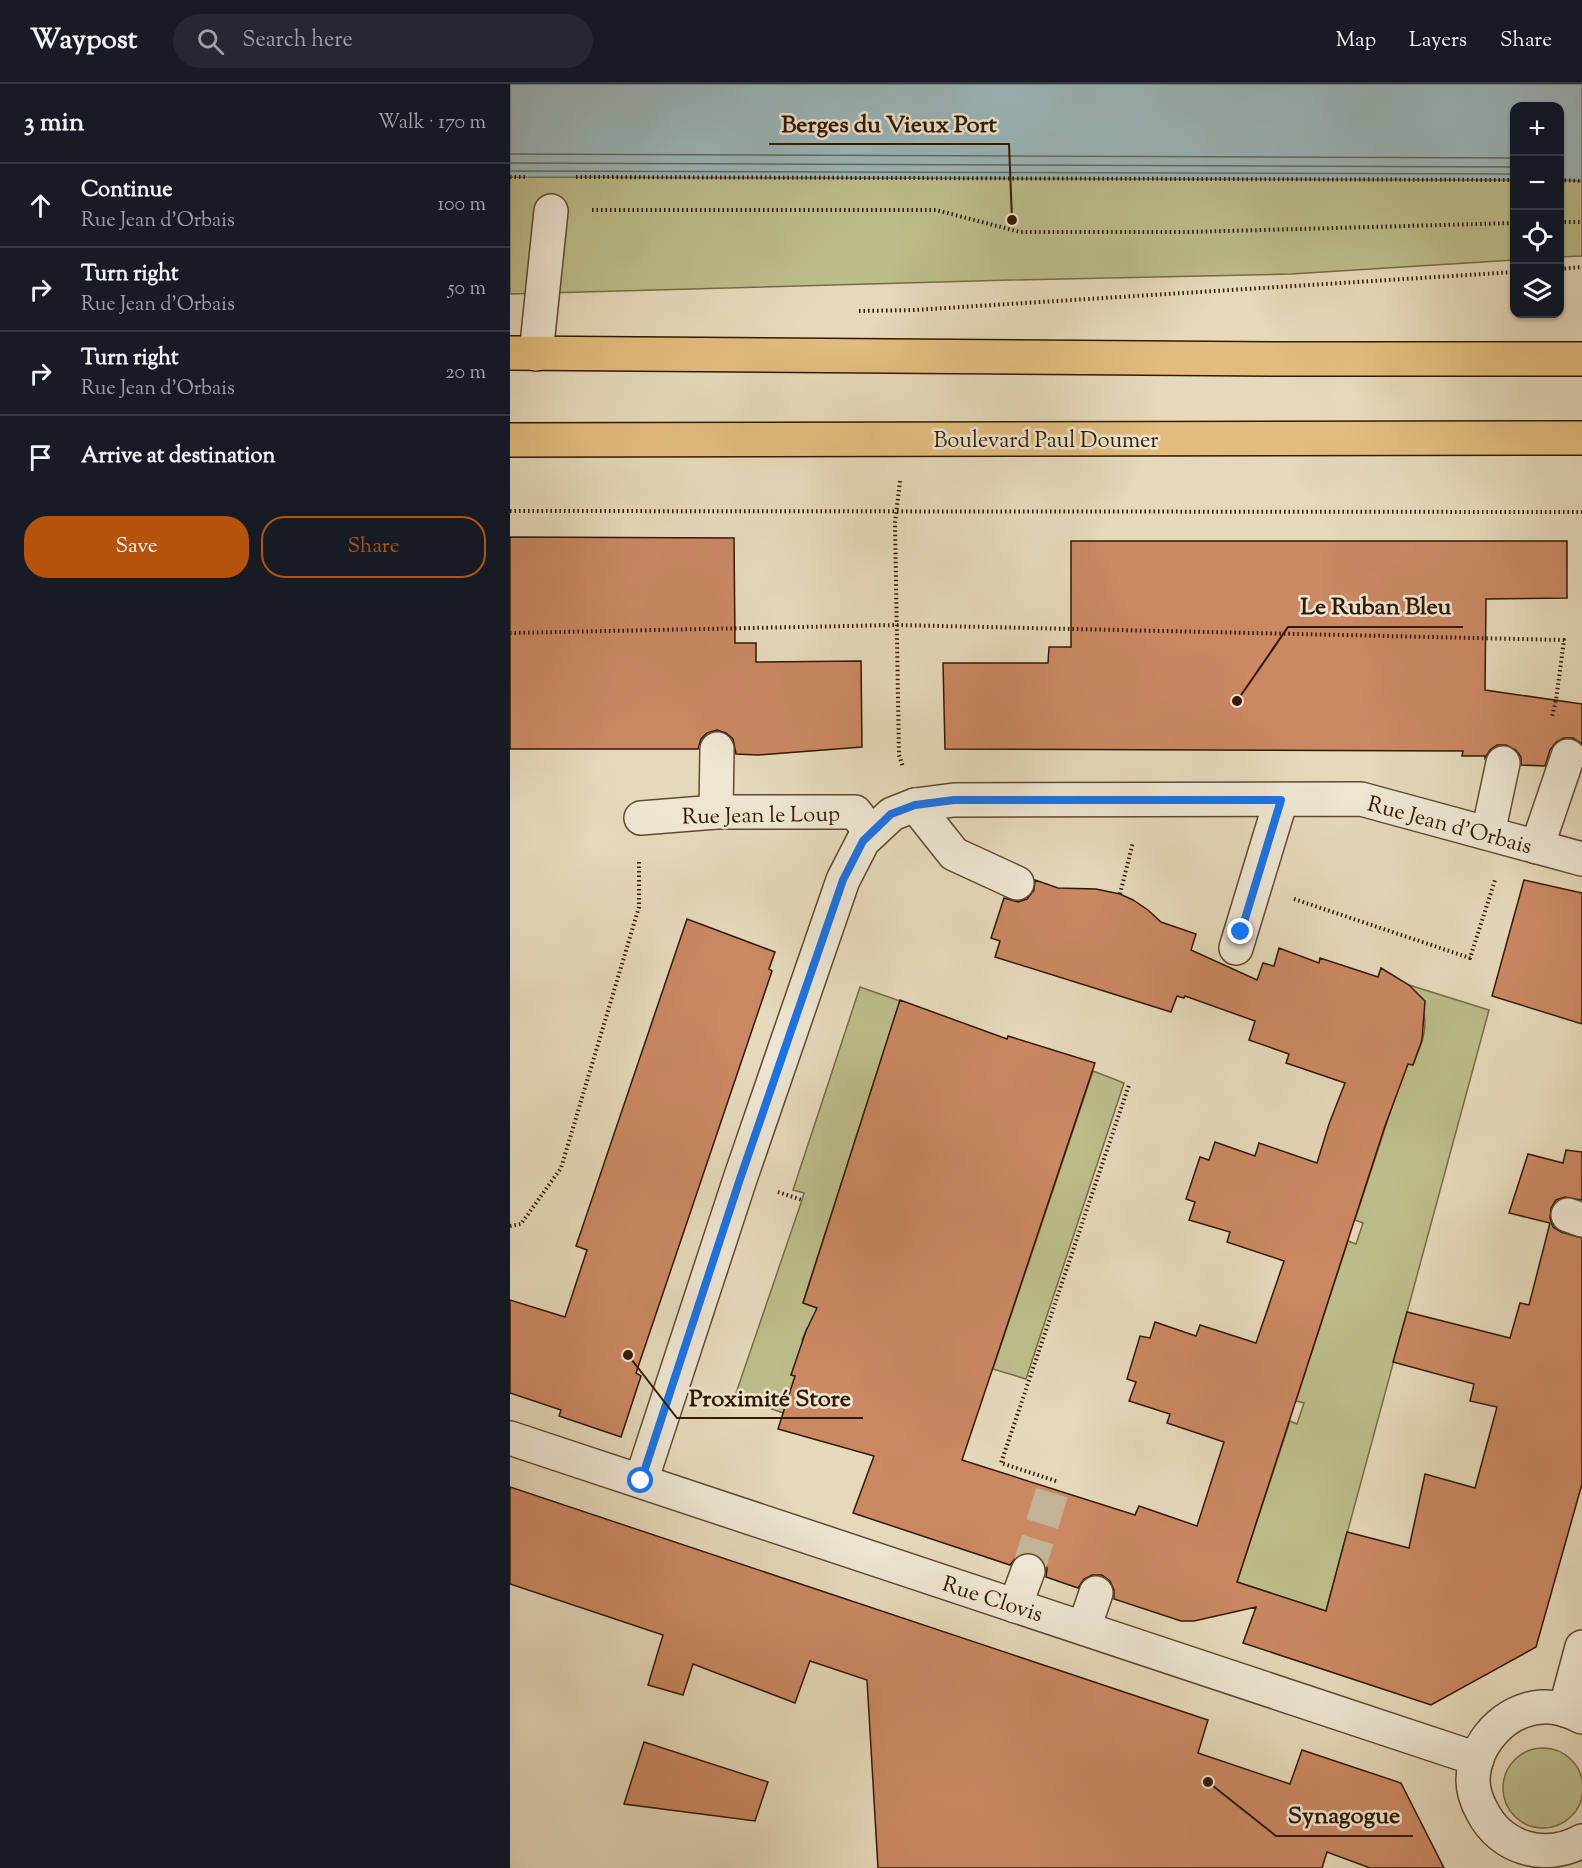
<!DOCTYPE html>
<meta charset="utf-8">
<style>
body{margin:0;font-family:"Sorts Mill Goudy",serif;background:#242831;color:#f1f3f6}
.controls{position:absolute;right:18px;top:18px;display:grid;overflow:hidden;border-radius:12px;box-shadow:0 2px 4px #0004}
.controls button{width:54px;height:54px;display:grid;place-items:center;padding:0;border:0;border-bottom:2px solid #363941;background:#171b24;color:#f1f3f6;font:30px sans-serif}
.stop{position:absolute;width:18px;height:18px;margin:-14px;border:4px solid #1a73e8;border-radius:50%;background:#fff}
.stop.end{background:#1a73e8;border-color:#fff;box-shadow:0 2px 6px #0008}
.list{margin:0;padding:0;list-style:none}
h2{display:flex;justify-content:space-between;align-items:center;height:78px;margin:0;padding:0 24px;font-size:26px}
h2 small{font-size:20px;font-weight:400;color:#9ea1a6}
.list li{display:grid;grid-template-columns:39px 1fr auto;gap:18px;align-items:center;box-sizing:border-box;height:84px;padding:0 24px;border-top:2px solid #363941}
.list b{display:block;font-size:22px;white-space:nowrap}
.list p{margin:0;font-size:20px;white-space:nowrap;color:#9ea1a6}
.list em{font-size:20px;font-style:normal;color:#9ea1a6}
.actions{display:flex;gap:12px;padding:18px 24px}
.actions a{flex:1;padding:14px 0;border:2px solid #b45309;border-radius:24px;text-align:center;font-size:21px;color:#b45309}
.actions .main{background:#b45309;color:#fff}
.icon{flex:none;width:33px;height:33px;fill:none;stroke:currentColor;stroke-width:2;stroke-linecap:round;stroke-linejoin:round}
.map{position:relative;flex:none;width:1072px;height:1784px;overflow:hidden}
header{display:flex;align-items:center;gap:36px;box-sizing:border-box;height:84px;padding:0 30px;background:#171b24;border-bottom:2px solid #363941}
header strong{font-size:28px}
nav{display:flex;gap:33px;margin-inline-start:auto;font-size:21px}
.search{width:420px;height:54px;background:#242831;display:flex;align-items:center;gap:15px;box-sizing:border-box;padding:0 21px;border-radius:33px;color:#9ea1a6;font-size:22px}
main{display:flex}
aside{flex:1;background:#171b24}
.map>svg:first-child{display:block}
.green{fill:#bcbd8a;stroke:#776b46;stroke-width:1.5}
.water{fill:#9bb7bb;stroke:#717871;stroke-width:1.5}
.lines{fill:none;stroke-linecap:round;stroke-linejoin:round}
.shore{stroke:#66685e;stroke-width:1.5}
.building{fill:#ca8863;stroke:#321901;stroke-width:1.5}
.minor-tunnel{stroke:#c1b395;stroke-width:33;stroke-dasharray:33 16;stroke-linecap:butt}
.minor-casing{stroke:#5f492f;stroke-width:36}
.major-casing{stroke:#321901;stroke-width:36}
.path{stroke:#321901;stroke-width:4;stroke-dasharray:1.5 3;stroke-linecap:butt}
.minor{stroke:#eee6d2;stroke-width:33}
.major{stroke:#e2bc7d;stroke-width:33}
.route{stroke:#1a73e8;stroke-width:8}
.labels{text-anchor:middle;stroke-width:5;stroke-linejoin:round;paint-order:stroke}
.street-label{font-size:22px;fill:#321901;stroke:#eee6d2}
.leader{fill:none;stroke:#321901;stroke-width:2}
.callout-dot{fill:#321901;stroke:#eee6d2;stroke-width:2}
.callout-label{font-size:24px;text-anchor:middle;font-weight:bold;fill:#321901;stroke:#eee6d2;stroke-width:5;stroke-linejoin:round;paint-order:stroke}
</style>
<header>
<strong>Waypost</strong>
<div class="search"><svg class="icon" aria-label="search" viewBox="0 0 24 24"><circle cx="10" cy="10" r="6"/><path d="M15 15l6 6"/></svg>Search here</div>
<nav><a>Map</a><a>Layers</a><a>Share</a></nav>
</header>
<main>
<aside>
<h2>3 min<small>Walk · 170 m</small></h2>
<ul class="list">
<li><svg class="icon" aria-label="ahead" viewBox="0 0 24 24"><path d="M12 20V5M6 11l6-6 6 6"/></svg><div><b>Continue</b><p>Rue Jean d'Orbais</p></div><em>100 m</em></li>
<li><svg class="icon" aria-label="right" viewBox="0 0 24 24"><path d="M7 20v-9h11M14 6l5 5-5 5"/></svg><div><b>Turn right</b><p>Rue Jean d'Orbais</p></div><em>50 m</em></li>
<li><svg class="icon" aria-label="right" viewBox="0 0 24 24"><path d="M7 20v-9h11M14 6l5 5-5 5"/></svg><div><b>Turn right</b><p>Rue Jean d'Orbais</p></div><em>20 m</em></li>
<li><svg class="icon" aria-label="arrive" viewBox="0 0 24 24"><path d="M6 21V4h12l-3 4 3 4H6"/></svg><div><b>Arrive at destination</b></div></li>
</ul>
<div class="actions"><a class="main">Save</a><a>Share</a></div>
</aside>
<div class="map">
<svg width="1072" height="1784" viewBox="0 0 1072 1784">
<rect width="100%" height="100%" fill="#e5d9ba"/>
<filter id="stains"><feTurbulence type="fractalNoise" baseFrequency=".00333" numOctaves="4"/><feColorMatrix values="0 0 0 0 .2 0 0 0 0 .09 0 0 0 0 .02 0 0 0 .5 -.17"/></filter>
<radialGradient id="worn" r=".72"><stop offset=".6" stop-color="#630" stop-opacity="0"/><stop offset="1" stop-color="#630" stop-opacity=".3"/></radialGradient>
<!-- green -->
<g class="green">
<path d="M0,93L1004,96V176L781,190L501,196L0,210Z"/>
<path d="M1050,96L1072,97V172L1050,173Z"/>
<path d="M899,901L979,926L816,1527L727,1498L780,1337L787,1340L794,1319L786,1317L838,1157L846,1160L853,1139L845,1136L896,980L903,981C910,963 919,945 913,926C911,917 903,908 899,901Z"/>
<path d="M350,903L390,917L293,1218L308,1224L302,1246L297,1244L292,1256L296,1258L281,1291L286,1292L273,1329L225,1312L292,1116L294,1109L283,1106Z"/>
<path d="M583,987L614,999L516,1295L483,1285Z"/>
<circle cx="1033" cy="1704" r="40"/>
</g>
<!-- water -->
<path class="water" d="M0,0H1072V97L1050,96V22H1005L1004,96L0,93Z"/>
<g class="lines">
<!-- shore -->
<g class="shore">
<path d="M0,70L1005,74"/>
<path d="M0,79L1005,83"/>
<path d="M0,87L1005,90"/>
</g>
</g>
<!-- building -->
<g class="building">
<path d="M0,453L224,454L225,559H246V578L351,577L352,663L248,671L226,670L223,655L216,649L207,646L197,649L191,655L188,665H0Z"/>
<path d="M561,457H1057V514L976,515L975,606L1072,620V660L1063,654H1054L1046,658L1040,666L1035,682L1011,681V673L1006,666L996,661H987L980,666L975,674V672H952L953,667L435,665L433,579H538L539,563H561Z"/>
<path d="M525,796L548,804L586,805L610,810L623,816L638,826L651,838L686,850L681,866L747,896L753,879L764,882L769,864L809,879L810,874L868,893L871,884L899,901L915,917L912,956L903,981L898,980L875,1042L727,1498L816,1527L837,1448L899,1464L915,1390L965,1404L987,1323L960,1317L964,1300L883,1278L897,1228L1000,1254L1010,1219L1019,1221L1040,1139L999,1129L1018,1070L1053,1079L1056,1066L1072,1068V1116L1055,1113L1046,1116L1041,1124L1040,1134L1043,1143L1051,1148L1072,1154V1400L1026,1563L921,1621L733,1559L746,1523L684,1537H671L604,1515V1506L600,1497L592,1491H582L574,1495L568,1504L536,1493L537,1484L533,1476L524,1469L515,1468L507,1472L500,1481L343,1429L364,1372L268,1345L285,1292L281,1291L296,1247L307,1224L293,1219L390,916L497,955L498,952L585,979L452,1376L625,1431L629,1422L687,1442L714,1358L657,1339L660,1330L619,1317L626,1298L617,1295L630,1252L640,1254L645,1238L686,1252L690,1241L746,1259L774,1177L717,1158L720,1148L679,1136L685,1118L676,1115L690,1073L699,1076L705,1058L745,1072L749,1059L807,1079L819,1040L835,999L776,979L779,970L739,956L745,937L675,912L674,914L667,912L661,928L485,873L490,857L481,854L494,814L508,818L517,815L524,806Z"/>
<path d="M1014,796L1072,809V940L982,912Z"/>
<path d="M177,835L265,868L259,885L262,887L126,1289L131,1292L111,1353L49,1332L51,1326L0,1309V1216L55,1233L77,1166L66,1162Z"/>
<path d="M0,1403L698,1636L688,1669L780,1700L792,1666L891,1699L934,1784H860L817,1768L812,1784H368L357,1596L300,1577L285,1619L183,1580L173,1611L138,1601L153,1551L0,1500Z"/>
<path d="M134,1658L258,1698L245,1737L114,1720Z"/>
</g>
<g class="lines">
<!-- minor-tunnel -->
<path class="minor-tunnel" d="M518,1487L543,1405"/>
<!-- minor casing -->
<g class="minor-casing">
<g id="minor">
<path d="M26,270L41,127"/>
<path d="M405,721L444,770L507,799"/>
<path d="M206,728L207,665"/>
<path d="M131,734L206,728H345L361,749"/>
<path d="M978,749L993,679"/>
<path d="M1027,763L1058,672"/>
<path d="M726,864L771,716"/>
<path d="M1058,1131L1072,1136"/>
<path d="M0,1354L967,1675"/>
<path d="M131,1397L230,1095L333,796L353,757L382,730L405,721L444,716L851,715L1072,775"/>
<path d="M505,1522L518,1487"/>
<path d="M574,1544L586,1509"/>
<path d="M1055,1626L1072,1563"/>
<path d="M1072,1633C1060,1627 1046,1622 1032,1623C995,1625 964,1659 963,1696C963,1706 967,1718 972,1727C991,1765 1035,1777 1072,1757"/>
</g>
</g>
<!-- major casing -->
<g class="major-casing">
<g id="major">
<path d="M0,269L764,275H1072"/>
<path d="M0,356L1072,354"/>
</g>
</g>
<!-- path -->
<g class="path">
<path d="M0,93H17"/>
<path d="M66,93L1005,96"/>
<path d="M1050,96L1072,97"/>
<path d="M82,126H426L510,148H679L1005,139"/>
<path d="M1050,138H1072"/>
<path d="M1050,185L1072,183"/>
<path d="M349,227L404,226L1005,188"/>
<path d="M390,397L385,439L389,671L393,683"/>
<path d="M0,427L1072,428"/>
<path d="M0,549L386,541L1054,556L1046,616L1042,633"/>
<path d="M610,810L623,758"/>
<path d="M784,815L960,874L985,796"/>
<path d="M268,1108L292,1116"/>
<path d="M0,1142L11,1140L51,1084L129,823V778"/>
<path d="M546,1397L491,1379L619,1001"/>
</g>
<!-- minor -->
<use href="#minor" class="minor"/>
<!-- major -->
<use href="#major" class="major"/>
</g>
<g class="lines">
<!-- route -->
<path class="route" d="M131,1397L230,1095L333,796L353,757L381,730L405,721L444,716H771L731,848"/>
</g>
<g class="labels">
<!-- street labels -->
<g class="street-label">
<text x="536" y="363">Boulevard Paul Doumer</text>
<text transform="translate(251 730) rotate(-1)" y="8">Rue Jean le Loup</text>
<text transform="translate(940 740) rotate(15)" y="8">Rue Jean d'Orbais</text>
<text transform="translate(483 1514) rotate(18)" y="8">Rue Clovis</text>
</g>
</g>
<!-- callouts -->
<path class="leader" d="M502 136L499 60H259M727 617L778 543H953M118 1271L167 1334H353M698 1698L766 1752H903"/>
<g class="callout-dot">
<circle cx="502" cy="136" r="6"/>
<circle cx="727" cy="617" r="6"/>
<circle cx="118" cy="1271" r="6"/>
<circle cx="698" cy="1698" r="6"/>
</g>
<g class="callout-label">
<text x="379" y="48">Berges du Vieux Port</text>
<text x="866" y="530">Le Ruban Bleu</text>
<text x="260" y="1322">Proximité Store</text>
<text x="834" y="1739">Synagogue</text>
</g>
<rect width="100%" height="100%" filter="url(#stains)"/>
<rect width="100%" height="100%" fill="url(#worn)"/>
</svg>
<div class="controls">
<button>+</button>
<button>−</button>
<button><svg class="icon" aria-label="locate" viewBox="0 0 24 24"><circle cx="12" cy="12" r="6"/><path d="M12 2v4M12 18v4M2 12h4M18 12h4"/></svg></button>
<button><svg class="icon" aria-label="layers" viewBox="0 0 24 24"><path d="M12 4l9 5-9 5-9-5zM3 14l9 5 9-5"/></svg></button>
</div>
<div class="stop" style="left:131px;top:1397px"></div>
<div class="stop end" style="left:731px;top:848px"></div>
</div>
</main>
